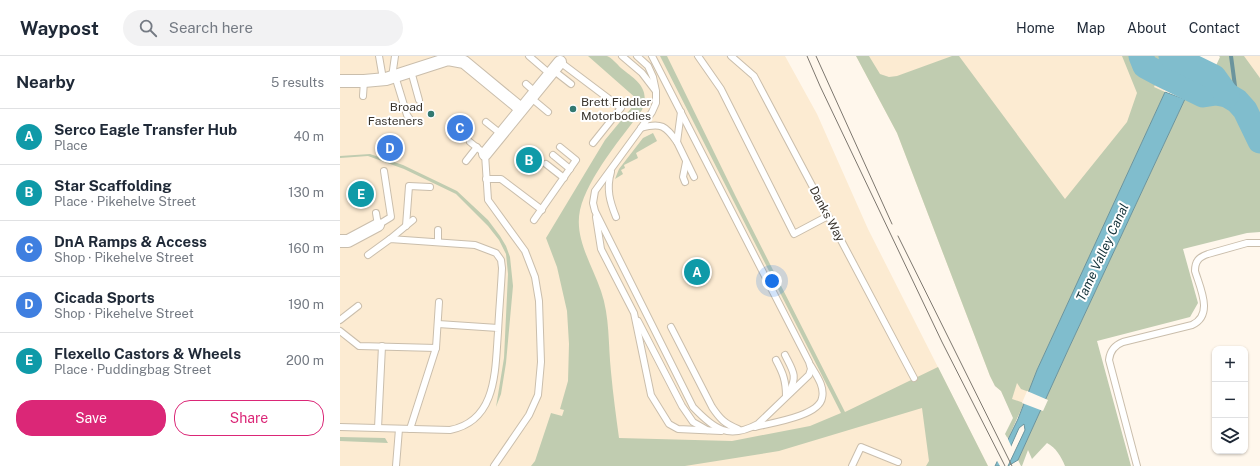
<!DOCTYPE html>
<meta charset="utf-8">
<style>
body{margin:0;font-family:"Public Sans",sans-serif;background:#f2f2f3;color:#1f2937}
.controls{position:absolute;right:12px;bottom:12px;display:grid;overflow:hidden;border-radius:8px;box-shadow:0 1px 3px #0004}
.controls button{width:36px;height:36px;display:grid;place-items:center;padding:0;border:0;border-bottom:1px solid #e0e1e3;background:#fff;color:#1f2937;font:20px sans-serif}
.you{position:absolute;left:432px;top:225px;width:14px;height:14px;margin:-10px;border:3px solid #fff;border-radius:50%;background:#1a73e8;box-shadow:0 0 0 6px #1a73e833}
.badge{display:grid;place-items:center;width:26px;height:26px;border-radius:50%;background:#db2777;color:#fff;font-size:13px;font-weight:700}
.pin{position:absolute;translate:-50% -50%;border:2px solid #fff;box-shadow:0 1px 4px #0006}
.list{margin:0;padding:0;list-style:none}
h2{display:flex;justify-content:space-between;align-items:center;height:52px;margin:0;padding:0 16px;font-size:17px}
h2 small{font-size:13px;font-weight:400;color:#747a83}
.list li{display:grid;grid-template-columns:26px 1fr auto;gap:12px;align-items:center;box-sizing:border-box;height:56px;padding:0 16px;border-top:1px solid #e0e1e3}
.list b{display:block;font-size:15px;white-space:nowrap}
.list p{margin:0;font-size:13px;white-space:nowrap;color:#747a83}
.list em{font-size:13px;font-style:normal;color:#747a83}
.actions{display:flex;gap:8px;padding:12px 16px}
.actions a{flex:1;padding:9px 0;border:1px solid #db2777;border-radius:16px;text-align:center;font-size:14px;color:#db2777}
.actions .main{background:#db2777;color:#fff}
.icon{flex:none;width:22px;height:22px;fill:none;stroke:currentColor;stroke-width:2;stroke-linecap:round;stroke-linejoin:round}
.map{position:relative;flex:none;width:920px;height:410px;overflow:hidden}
header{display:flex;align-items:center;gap:24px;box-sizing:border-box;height:56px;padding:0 20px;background:#fff;border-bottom:1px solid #e0e1e3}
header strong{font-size:19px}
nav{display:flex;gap:22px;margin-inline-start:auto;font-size:14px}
.search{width:280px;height:36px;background:#f2f2f3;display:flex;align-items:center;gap:10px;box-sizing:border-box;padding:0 14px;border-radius:22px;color:#747a83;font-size:15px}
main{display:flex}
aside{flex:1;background:#fff}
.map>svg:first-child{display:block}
.built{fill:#fcebd2}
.green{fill:#c0ccb0}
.water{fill:#80bdcd;stroke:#6b949d}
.pier{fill:#fff7ec}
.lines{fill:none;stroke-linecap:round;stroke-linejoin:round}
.stream{stroke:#6b949d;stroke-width:4}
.river{stroke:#80bdcd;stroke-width:25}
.service-casing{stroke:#cabeac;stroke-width:8}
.minor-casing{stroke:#cabeac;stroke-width:14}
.service{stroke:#fff;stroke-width:6}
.minor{stroke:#fff;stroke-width:12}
.tram{stroke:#7d776f;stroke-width:1}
.poi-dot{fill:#327971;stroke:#fff;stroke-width:1.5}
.labels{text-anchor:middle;stroke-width:4;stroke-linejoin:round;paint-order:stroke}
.poi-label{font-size:12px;fill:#39342d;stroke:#fff;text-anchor:start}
.street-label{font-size:12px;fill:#39342d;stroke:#fff}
.water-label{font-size:13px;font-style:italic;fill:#113037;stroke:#fff}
</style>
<header>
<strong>Waypost</strong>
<div class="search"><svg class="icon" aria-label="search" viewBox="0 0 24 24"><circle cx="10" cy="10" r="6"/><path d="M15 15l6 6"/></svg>Search here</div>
<nav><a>Home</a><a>Map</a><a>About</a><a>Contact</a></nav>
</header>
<main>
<aside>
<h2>Nearby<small>5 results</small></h2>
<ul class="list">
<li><span class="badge" style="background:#0f9aa8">A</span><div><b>Serco Eagle Transfer Hub</b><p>Place</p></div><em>40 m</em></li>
<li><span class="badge" style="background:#0f9aa8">B</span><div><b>Star Scaffolding</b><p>Place · Pikehelve Street</p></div><em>130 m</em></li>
<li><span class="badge" style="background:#3f7fe0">C</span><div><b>DnA Ramps &amp; Access</b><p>Shop · Pikehelve Street</p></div><em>160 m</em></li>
<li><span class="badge" style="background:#3f7fe0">D</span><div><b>Cicada Sports</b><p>Shop · Pikehelve Street</p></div><em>190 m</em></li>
<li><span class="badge" style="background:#0f9aa8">E</span><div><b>Flexello Castors &amp; Wheels</b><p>Place · Puddingbag Street</p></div><em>200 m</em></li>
</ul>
<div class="actions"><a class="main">Save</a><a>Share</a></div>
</aside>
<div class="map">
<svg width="920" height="410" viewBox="0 0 920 410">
<rect width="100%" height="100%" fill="#fff7ec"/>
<!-- built -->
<g class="built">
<path d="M0,0H445L477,58L528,173L648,410H0Z"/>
<path d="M516,0H854L690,353L674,362L661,335L655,330L650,320L557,77Z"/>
<path d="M904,0H920V22L905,3Z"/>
</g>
<!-- green -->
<g class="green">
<path d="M248,0C253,0 261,0 267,0C271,1 277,8 281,12C296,24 311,32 302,54C282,81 248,121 240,154C234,183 252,208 261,235C270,261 268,288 271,316C273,338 276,360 279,382L392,385L470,370L501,357L320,0H327L396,141L505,356L598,311L648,410H586L589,405L582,352L439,395L345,410H191L195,405L211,357L222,360L224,354L220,353L228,325L229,288L227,255L217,211L206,182L265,84L298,44Z"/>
<path d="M516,0H529L540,18L549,21L557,20L612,0H619L725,143L787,66L797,37L782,0H828L814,31L825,36L697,314L689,336L681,333L677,327L672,343L684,347L668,383L665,378L673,362L661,335L655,330L650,320L557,77Z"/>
<path d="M879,0H904L920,22V176L907,177L843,193L858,247L850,261L757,285L791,410H725C721,400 716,392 707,387L692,403L688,394L682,410H681L678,404L728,294L845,43L858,48L880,1Z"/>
<path d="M313,77L317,85L296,97L298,102L284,109L285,112L281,114L283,118L275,123L279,113L303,82Z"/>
<path d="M30,98L63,109L117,135L148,164L160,180L166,190L170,201L173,230L166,307L161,338L156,351L164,302L168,218L166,198L159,184L148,170L116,138L64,113L28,100L0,102V100Z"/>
<path d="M0,381L45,382L48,387L0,385Z"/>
</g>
<!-- water -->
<path class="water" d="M825,36L845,43L728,294L678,404L668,410L685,374L684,368L679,372L662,410H655L678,363L697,314Z"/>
<!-- pier -->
<g class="pier">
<path d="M840,0H867L847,44L824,35Z"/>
<path d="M687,335L708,344L703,355L682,347Z"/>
<path d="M667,381L672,392L664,410H660L656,403Z"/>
</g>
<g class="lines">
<!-- stream -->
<path class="stream" d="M891,0L897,45"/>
<!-- river -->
<g class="river">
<path d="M801,0L805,10L820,18L863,39L876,37L887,39L897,45L905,54L920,85"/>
<path d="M831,0L874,21L887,39"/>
</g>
<!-- service casing -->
<g class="service-casing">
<g id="service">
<path d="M39,0L43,23"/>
<path d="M189,0L210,18"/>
<path d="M282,0L302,17L315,34"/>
<path d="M297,0L308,10L313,21L316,35V47L312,56L301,72L255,135L253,147L255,155L353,351C374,373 388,384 418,368L469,319L471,313L469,306L312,0"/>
<path d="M358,0L381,33L454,178L488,160"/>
<path d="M391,0L414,20L574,322"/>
<path d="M220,6L281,52L253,87"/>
<path d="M213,14L231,28"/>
<path d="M71,15L79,44"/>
<path d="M55,20L67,59L72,66"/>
<path d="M52,21L55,0"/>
<path d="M186,28L195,36"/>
<path d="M23,40L24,25"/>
<path d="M190,41L208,56"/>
<path d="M341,56L337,86L354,121"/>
<path d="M146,66L161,78"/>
<path d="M301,72C321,66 326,70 337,86"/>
<path d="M130,86L145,98L148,144L185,195L195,221L199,245L201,306L198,339L189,359L154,410"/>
<path d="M213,99L230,113"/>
<path d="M126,105L137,91"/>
<path d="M206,108L224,122"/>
<path d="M271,116C266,133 270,146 276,161"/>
<path d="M146,123H161L202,154"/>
<path d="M345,126L343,121L346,106"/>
<path d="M36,157L38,169L51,161L44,115"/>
<path d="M256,161L261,193L294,257L311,339L329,368L338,373L381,375"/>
<path d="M194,164L236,104L220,91"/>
<path d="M66,170L69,130L90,131"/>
<path d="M50,183L73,164"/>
<path d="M98,186V174"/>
<path d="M0,264L18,250"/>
<path d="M298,265L342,350L353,366L367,374"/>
<path d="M98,268L158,272"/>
<path d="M331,271L372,351C380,363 385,368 398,373"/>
<path d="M0,275L19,290L96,292L99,246"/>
<path d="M445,299C453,315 458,320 449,336"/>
<path d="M436,304C443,317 446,325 446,340"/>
<path d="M0,371L110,374C157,365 155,315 158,276C159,255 161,233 162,212L161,204L156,197L135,189L50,183L28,199"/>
<path d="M415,371C431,367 479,360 482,342C485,330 476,319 471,310"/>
<path d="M38,372L42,290"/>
<path d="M70,373L96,292"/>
<path d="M56,410L59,373"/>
<path d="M512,410L521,391L558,406"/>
<path d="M797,410L769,304C770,295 775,289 783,286L852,269C874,259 860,232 855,215C855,205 859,201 868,198L907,187H920"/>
</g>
</g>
<!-- minor casing -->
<g class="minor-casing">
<g id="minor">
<path d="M0,25H24L46,23L108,3L124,6L181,53"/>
<path d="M145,98L220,6"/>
<path d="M0,185H8L38,169"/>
</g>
</g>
<!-- service -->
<use href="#service" class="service"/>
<!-- minor -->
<use href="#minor" class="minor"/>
<!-- tram -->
<g class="tram">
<path d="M467,0L480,30L602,286L665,410"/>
<path d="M476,0L552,168"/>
<path d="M558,180L672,410"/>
</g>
</g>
<!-- markers -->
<g class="poi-dot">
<circle cx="233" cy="53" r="4"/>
<circle cx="91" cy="58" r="4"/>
</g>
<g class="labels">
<!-- poi labels -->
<g class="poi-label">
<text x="241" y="50">Brett Fiddler<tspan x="241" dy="14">Motorbodies</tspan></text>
<text x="83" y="55" text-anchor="end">Broad<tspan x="83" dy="14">Fasteners</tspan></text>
</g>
<!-- street labels -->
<g class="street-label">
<text transform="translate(487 158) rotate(62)" y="4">Danks Way</text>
</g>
<!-- water labels -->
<g class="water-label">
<text transform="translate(762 196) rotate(-65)" y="5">Tame Valley Canal</text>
</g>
</g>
</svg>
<div class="controls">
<button>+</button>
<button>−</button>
<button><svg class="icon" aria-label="layers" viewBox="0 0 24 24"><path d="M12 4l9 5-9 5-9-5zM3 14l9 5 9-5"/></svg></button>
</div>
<div class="you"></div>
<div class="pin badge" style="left:357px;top:216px;background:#0f9aa8">A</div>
<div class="pin badge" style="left:189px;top:104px;background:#0f9aa8">B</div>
<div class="pin badge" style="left:120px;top:72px;background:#3f7fe0">C</div>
<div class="pin badge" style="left:50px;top:92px;background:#3f7fe0">D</div>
<div class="pin badge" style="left:21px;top:138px;background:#0f9aa8">E</div>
</div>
</main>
